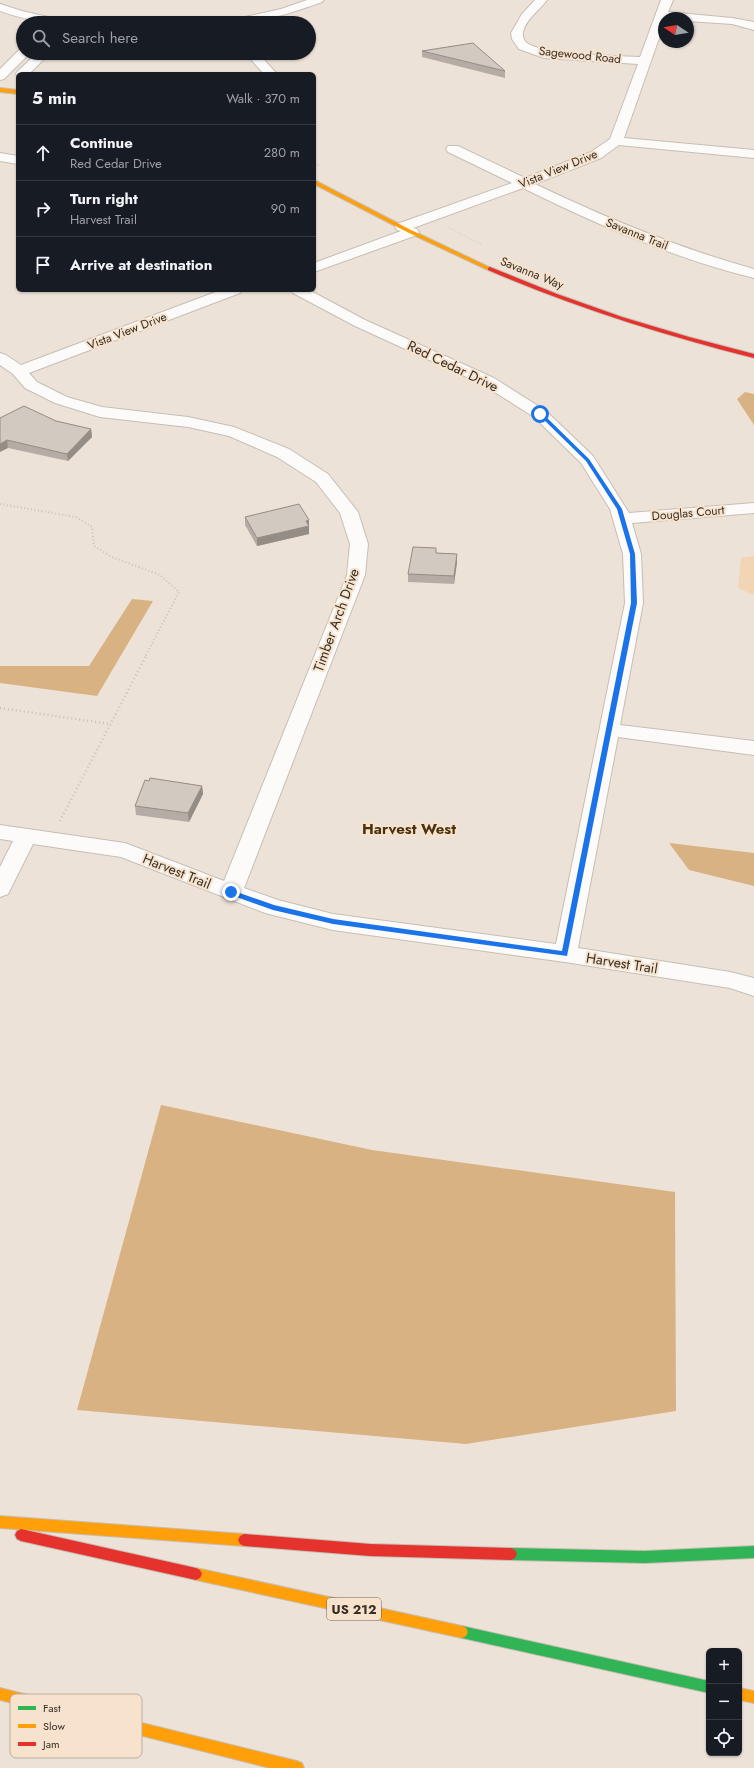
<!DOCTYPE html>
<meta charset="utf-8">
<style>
body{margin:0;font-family:Jost,sans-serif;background:#20242c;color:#f1f3f6}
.controls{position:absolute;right:12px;bottom:12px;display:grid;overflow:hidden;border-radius:6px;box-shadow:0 1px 3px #0004}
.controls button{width:36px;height:36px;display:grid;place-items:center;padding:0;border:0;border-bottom:1px solid #363941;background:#171b24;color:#f1f3f6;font:20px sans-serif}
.compass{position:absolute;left:658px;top:12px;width:36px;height:36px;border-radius:50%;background:#171b24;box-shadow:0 1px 3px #0004;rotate:282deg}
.stop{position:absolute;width:12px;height:12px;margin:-9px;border:3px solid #1a73e8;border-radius:50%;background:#fff}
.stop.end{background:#1a73e8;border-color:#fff;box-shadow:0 1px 4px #0008}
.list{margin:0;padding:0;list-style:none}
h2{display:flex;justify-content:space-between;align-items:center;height:52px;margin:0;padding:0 16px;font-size:17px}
h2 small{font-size:13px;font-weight:400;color:#9ea1a6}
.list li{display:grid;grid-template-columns:26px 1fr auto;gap:12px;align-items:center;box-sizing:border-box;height:56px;padding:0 16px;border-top:1px solid #363941}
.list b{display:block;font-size:15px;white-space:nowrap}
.list p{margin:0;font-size:13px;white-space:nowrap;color:#9ea1a6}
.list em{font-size:13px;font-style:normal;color:#9ea1a6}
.icon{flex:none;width:22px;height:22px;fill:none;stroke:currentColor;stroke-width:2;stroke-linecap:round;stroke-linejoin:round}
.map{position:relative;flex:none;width:754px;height:1768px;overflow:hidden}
.search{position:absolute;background:#171b24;box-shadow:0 1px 3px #0004;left:16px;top:16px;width:300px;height:44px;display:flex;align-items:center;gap:10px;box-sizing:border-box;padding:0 14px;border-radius:22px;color:#9ea1a6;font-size:15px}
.panel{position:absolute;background:#171b24;box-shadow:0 1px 3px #0004;left:16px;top:72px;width:300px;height:220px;border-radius:6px}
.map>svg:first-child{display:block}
.green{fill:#f1d5b5}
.water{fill:#d9b283}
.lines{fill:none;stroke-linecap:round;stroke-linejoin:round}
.street-casing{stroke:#c6beb5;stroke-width:2}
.fast-casing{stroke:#c6beb5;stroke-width:2}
.slow-casing{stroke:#c6beb5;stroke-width:2}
.jam-casing{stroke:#c6beb5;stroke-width:2}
.path-far2{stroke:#c7c3bf;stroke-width:1.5;stroke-dasharray:0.5 2;stroke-linecap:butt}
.path-far1{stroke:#c7c3bf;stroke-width:2;stroke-dasharray:1 2.5;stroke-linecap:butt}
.path{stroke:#c7c3bf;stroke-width:2.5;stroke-dasharray:1 3;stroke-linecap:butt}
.street{fill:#fcfbf9;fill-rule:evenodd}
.fast{fill:#30b455;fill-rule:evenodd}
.slow{fill:#ff9f0a;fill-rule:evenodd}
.jam{fill:#e5322d;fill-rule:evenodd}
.wall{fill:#b5ada5}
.shaded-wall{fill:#938d86}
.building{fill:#d2c9c0;stroke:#938d86}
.route{fill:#1a73e8}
.labels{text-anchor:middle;stroke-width:4;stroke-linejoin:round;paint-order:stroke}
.far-street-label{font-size:12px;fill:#352e25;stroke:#f7e3cd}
.shield{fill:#f7e3cd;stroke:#6f6457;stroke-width:1}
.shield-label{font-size:13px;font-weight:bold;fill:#352e25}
.street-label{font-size:14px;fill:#352e25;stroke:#f7e3cd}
.neighbourhood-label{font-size:15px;font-weight:bold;fill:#4a310f;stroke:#f7e3cd}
.key{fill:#f7e3cd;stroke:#bdad9b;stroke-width:1}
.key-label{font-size:11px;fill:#352e25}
</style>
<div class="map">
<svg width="754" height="1768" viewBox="0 0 754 1768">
<rect width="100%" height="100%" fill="#ede2d7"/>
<!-- green -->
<path class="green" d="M754,556V595L738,588L741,558Z"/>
<!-- water -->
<g class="water">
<path d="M745,392L754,394V425L737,399Z"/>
<path d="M132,599L153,601L97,696L0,683V666H89Z"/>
<path d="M669,843L754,853V886L689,870Z"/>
<path d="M161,1105L372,1150L675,1192L676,1411L466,1444L77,1410Z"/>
</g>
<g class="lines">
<!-- street casing -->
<g class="street-casing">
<g id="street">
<path d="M307,0H324L322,2C289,14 260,23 225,23L227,21L281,9Z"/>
<path d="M535,0H547C539,11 526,19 523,32C522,36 524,41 527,43C542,55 618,56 640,57L661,0H673L668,12L732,18L754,22V30L732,24L688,21V18H664V24L624,138L754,150V158L619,145L601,158L535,184C606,218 678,248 754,269V278C673,258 598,225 523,188L413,228L417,229L419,232L417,235L314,272V263L401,231L397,230L395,227L397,224L512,183L448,152L446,149L448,146H458L525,178L591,152L610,139L638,64L544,58L519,49L512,39L511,33L522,14Z"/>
<path d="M0,4L22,11L65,21L67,23C43,23 22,19 0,11Z"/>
<path d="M23,49V53H29L27,56L4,79L0,80V69L19,50Z"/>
<path d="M37,53H50L29,74H18V77L16,74L18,71Z"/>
<path d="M245,53H258L277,74H264Z"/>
<path d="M0,153L18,156V164L0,161Z"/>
<path d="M221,290H242L240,293L29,373L37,382L67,397L102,407L188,417L234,427L289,449L328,474L358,512L368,544L365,575L244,888L278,900L333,914L556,944L625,603L623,554L610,509L581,463L534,417L482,384L355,326L293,293L291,290H309L365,320L494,378L546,411L593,456L629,513L754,503V513L632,523L641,554L643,603L620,725L754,741V755L618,737L578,948L730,972L754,978V996L730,988L565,962L333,930L265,913L121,857L33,844L8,894L0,897V867L13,841L0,839V825L125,843L224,881L347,575L350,544L340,513L316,482L277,457L229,436L188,427L100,417L55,403L25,388L13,374L0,365V353L6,355L21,365Z"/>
</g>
</g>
<!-- fast casing -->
<g class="fast-casing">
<g id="fast">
<path d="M754,1546V1558L645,1563L511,1560L507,1558L505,1554L507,1550L511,1548L645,1551Z"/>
<path d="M462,1626L709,1681V1693L462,1638L458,1636L456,1632L458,1628Z"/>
</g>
</g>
<!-- slow casing -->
<g class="slow-casing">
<g id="slow">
<path d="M0,88L18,90V94L0,92Z"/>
<path d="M314,180L411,230L493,269L488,270L407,232L314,184Z"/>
<path d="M0,1516L244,1534L248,1536L250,1540L248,1544L244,1546L0,1528Z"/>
<path d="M196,1568L462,1626L466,1628L468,1632L466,1636L462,1638L196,1580L192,1578L190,1574L192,1570Z"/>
<path d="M0,1688L297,1761L302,1763L304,1768H270L0,1700Z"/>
<path d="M739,1688L754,1691V1703L739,1700Z"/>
</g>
</g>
<!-- jam casing -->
<g class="jam-casing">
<g id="jam">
<path d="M490,267L557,294L622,317L689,337L754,354V358C663,335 574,307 488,270V268Z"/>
<path d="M21,1529L196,1568L200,1570L202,1574L200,1578L196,1580L21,1541L17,1539L15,1535L17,1531Z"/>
<path d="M244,1534L370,1544L511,1548L515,1550L517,1554L515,1558L511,1560L370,1556L244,1546L240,1544L238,1540L240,1536Z"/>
</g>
</g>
<!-- path-far2 -->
<g class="path-far2">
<path d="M314,163L320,166"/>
<path d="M449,228L481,244"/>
</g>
<!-- path-far1 -->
<path class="path-far1" d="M0,504L76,517L92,527L94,546L112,557L160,575L179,592L145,657"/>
<!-- path -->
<g class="path">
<path d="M0,708L111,724"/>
<path d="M60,821L146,656"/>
</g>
<!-- street -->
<use href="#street" class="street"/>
<!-- fast -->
<use href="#fast" class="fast"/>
<!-- slow -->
<use href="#slow" class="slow"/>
<!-- jam -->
<use href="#jam" class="jam"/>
</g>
<!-- wall -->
<g class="wall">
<path d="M422,51L505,71V78L422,57Z"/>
<path d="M0,418L56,421L91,429L92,437L68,461L8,448Z"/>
<path d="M245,517L309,520V534L257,546L245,525Z"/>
<path d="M436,553L457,554V562L454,584L408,582V574Z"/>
<path d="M202,786L203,794L189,822L136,815L135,806Z"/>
</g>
<!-- shaded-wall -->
<g class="shaded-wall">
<path d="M91,429L92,437L68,461L67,454Z"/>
<path d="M7,440L8,448L0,452V444Z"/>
<path d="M309,520V534L257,546V538Z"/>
<path d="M457,554V562L454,584V576Z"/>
<path d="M202,786L203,794L189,822L188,813Z"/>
</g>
<!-- building -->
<g class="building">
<path d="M473,43L505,71L422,51Z"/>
<path d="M24,406L56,421L91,429L67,454L7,440L0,444V418Z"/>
<path d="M299,504L309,520L306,521L309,526L257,538L245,517Z"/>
<path d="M413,547L436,548V553L457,554L454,576L408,574Z"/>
<path d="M150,778L202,786L188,813L135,806L145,780L149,781Z"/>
</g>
<!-- route -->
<path class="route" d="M539,413H542L589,459L622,509L635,554L637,603L567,956L333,924L273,910L228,894L227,892L231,890L274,905L333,919L562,951L631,603L630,554L617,509L586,461L539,415Z"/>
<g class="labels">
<!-- far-street labels -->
<g class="far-street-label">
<text transform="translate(580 55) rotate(6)" y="4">Sagewood Road</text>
<text transform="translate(558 169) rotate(-22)" y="4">Vista View Drive</text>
<text transform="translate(637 234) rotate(22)" y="4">Savanna Trail</text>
<text transform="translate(532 273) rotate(22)" y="4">Savanna Way</text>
<text transform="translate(127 331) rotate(-21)" y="4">Vista View Drive</text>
<text transform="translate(688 513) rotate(-5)" y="4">Douglas Court</text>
</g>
<!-- shield labels -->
<rect class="shield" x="327" y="1598" width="54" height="22" rx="3"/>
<g class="shield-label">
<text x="354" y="1614">US 212</text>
</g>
<!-- street labels -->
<g class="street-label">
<text transform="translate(453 366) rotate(26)" y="5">Red Cedar Drive</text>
<text transform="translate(336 620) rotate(-70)" y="5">Timber Arch Drive</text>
<text transform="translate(177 871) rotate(22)" y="5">Harvest Trail</text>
<text transform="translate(622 963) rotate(9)" y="5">Harvest Trail</text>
</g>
<!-- neighbourhood labels -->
<g class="neighbourhood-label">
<text x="409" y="834">Harvest West</text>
</g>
</g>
<!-- legend -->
<rect x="10" y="1694" width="132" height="64" rx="6" class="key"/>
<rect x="18" y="1706" width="18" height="4" fill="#30b455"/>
<rect x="18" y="1724" width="18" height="4" fill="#ff9f0a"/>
<rect x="18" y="1742" width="18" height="4" fill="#e5322d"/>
<g class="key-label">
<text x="43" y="1712">Fast</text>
<text x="43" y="1730">Slow</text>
<text x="43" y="1748">Jam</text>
</g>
</svg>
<div class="controls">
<button>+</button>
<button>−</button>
<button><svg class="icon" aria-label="locate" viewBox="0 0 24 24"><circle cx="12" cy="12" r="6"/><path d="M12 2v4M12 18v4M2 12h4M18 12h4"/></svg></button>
</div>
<svg class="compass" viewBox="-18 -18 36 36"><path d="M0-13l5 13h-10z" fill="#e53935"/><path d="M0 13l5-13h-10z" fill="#9ea1a6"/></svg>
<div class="stop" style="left:540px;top:414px"></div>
<div class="stop end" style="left:231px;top:892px"></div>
<div class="search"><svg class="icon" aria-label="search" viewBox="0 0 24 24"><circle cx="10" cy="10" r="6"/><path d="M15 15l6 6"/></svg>Search here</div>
<section class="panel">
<h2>5 min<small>Walk · 370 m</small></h2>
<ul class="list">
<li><svg class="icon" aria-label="ahead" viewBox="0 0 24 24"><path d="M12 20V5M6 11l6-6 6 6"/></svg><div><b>Continue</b><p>Red Cedar Drive</p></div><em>280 m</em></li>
<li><svg class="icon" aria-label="right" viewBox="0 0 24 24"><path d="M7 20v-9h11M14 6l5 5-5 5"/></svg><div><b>Turn right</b><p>Harvest Trail</p></div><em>90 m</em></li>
<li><svg class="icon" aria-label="arrive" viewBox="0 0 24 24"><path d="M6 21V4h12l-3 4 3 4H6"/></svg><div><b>Arrive at destination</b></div></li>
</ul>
</section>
</div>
